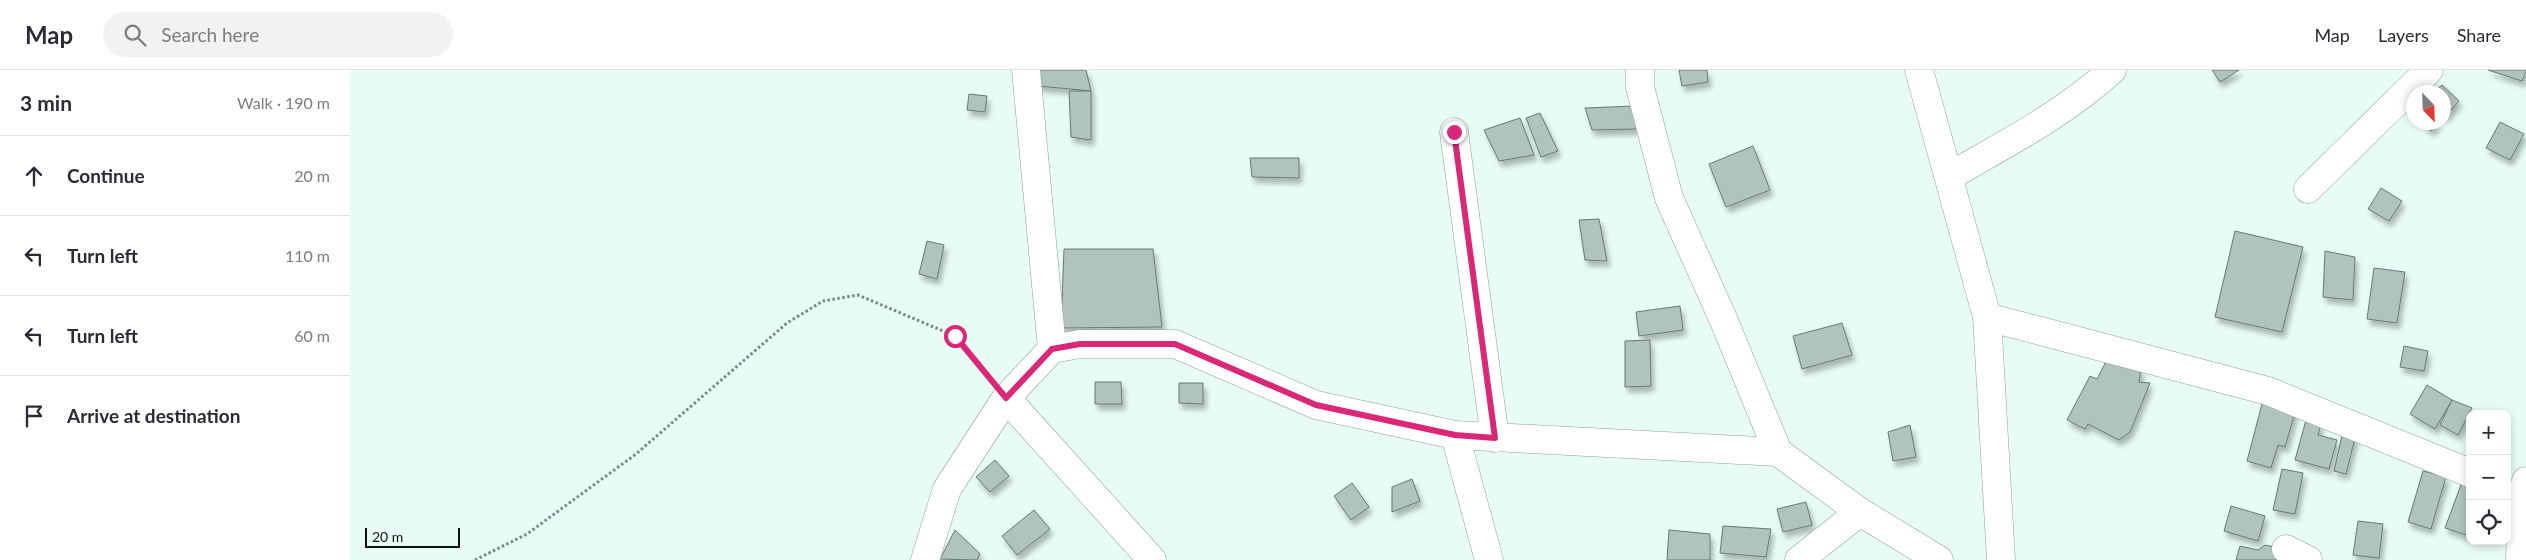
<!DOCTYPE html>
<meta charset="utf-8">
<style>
body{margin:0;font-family:Lato,sans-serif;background:#f2f2f3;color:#2b2b33}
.controls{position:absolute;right:15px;bottom:15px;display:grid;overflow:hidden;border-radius:10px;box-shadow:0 2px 8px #0003}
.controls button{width:45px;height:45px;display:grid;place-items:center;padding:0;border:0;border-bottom:1px solid #e1e1e2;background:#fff;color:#2b2b33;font:25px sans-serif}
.compass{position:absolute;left:2056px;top:15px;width:45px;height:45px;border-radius:50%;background:#fff;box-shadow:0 2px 8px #0003;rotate:157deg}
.scale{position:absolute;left:15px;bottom:12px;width:95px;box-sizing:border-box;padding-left:5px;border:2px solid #0b120f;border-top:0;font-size:14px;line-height:18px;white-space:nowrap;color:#0b120f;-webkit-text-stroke:4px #e7fcf3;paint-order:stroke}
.stop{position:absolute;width:15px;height:15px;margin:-11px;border:4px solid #db2777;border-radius:50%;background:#fff}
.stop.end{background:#db2777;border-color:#fff;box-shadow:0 1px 5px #0008}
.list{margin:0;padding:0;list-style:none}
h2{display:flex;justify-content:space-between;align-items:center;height:65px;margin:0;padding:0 20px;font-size:21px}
h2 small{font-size:16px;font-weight:400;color:#7c7c81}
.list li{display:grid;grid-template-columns:32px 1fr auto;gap:15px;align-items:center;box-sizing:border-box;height:80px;padding:0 20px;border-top:1px solid #e1e1e2}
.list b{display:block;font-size:19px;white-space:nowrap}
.list em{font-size:16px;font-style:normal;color:#7c7c81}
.icon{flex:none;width:28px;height:28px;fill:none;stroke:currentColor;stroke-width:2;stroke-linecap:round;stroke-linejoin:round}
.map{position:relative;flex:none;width:2176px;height:490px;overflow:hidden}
header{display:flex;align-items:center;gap:30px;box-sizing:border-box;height:70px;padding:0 25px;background:#fff;border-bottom:1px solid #e1e1e2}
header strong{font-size:24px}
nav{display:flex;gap:28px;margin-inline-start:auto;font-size:18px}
.search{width:350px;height:45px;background:#f2f2f3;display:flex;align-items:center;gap:12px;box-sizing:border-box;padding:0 18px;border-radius:28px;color:#7c7c81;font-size:19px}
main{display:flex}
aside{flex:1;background:#fff}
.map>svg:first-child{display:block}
.building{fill:#b0c4bb;stroke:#677972;filter:url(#shadow)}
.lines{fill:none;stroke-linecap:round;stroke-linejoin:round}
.street-casing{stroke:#8da098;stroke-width:29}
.path{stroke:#7a8882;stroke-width:3;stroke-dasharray:2.5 2.5;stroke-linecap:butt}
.street{stroke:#fff;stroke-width:28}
.route{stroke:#db2777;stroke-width:6}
</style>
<header>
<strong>Map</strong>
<div class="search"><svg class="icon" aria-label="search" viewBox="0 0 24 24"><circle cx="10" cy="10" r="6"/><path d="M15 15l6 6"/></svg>Search here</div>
<nav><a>Map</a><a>Layers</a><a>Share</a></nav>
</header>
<main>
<aside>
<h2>3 min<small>Walk · 190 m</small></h2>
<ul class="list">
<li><svg class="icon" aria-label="ahead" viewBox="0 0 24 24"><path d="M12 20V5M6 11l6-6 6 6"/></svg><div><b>Continue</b></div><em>20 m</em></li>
<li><svg class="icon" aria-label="left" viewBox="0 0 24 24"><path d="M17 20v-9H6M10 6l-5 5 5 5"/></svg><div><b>Turn left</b></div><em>110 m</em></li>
<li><svg class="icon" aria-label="left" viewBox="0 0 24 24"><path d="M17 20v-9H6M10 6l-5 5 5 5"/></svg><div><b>Turn left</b></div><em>60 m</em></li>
<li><svg class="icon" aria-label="arrive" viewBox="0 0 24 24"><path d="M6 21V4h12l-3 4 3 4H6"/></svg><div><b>Arrive at destination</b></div></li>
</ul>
</aside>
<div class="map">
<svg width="2176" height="490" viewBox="0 0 2176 490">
<defs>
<filter id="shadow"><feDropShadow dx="3" dy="5.5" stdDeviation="2.5" flood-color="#0004"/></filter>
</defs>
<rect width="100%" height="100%" fill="#e7fcf3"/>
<!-- building -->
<g class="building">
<path d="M680,0H736L741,21L678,15Z"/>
<path d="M1329,0H1357L1358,12L1332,16Z"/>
<path d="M1862,0H1889L1870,12Z"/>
<path d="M2138,0H2176V2L2172,11Z"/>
<path d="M2092,15L2109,31L2094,48V22H2084Z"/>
<path d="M719,21H741V70L721,67Z"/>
<path d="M619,24L637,26L635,42L617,40Z"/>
<path d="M1285,36L1286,59L1242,60L1235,38Z"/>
<path d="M1190,43L1208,81L1191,87L1176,48Z"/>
<path d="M1170,48L1184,85L1149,91L1134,60Z"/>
<path d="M2072,52H2089L2081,61Z"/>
<path d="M2150,52L2174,64L2160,90L2136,78Z"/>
<path d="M1403,76L1420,120L1376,137L1359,94Z"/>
<path d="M900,88H949V108L902,107Z"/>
<path d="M2031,118L2052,131L2039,151L2018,139Z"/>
<path d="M1249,149L1257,191L1235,190L1229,150Z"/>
<path d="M1885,161L1953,177L1932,262L1865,247Z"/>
<path d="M577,171L594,175L587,209L569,204Z"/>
<path d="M714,179H803L812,257L711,258Z"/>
<path d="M1975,181L2005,187L2003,230L1973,227Z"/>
<path d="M2024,198L2055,202L2047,253L2017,249Z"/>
<path d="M1330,236L1333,260L1289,266L1286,242Z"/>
<path d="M1492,253L1502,285L1452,299L1443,266Z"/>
<path d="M1300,270L1301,316L1275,317V271Z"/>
<path d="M2054,276L2078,281L2074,301L2050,297Z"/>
<path d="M1760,284L1791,299L1789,312L1800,313L1780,362L1769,370L1738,354L1735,359L1717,350L1740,306L1747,309Z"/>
<path d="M745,312H771L772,334H745Z"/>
<path d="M829,313H853V334L829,333Z"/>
<path d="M2077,315L2102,330L2085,359L2060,344Z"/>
<path d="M1913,330L1946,339L1935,377L1928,375L1921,398L1897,391Z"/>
<path d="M2102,330L2122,338L2108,365L2090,355Z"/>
<path d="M1956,350L1971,354L1968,365L1987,370L1979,399L1945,390Z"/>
<path d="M1560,355L1566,387L1543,391L1538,362Z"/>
<path d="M1993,361L2006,364L1996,404L1984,401Z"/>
<path d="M645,390L659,406L640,422L626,407Z"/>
<path d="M1932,399L1953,403L1945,444L1923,440Z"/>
<path d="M2073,401L2096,407L2081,459L2058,452Z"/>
<path d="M1062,409L1070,431L1042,442V417Z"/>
<path d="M2112,412L2120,415V466L2095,458Z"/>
<path d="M1002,413L1019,437L1001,450L984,426Z"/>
<path d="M1456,432L1462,455L1433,462L1427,439Z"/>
<path d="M1881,436L1915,446L1908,471L1874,461Z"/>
<path d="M684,440L700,459L667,485L652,466Z"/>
<path d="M2008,451L2033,454L2029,488L2003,485Z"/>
<path d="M1373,456L1421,459L1416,487L1370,483Z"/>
<path d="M605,460L630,484L627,490L590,489Z"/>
<path d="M1319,460L1360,464V490H1317Z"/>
<path d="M1915,475L1925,477L1940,490H1886L1890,476L1908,480Z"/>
</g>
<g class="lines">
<!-- street casing -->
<g class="street-casing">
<g id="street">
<path d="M676,0L702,279"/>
<path d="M1290,0V17L1319,128L1374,251L1428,382"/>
<path d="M1569,0L1637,247L1651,490"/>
<path d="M1104,62L1145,368"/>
<path d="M1600,106C1655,74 1714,44 1762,0"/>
<path d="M1958,119L2079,0"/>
<path d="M1637,247L1918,321L2120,403"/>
<path d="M656,328L802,490"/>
<path d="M1105,365L1139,490"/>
<path d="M1936,479L1958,490"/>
<path d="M575,490L597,419L656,328L702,279L730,274H825L966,335L1105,365L1428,382L1510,442L1589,490"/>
<path d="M1449,490L1510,442"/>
<path d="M2170,490L2172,424L2176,411"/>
</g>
</g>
<!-- path -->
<path class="path" d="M125,490L177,464L286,384L437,253L473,231L508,225L605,266L636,304"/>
<!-- street -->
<use href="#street" class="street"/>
</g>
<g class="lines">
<!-- route -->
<path class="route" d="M605,266L656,328L702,279L730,274H825L966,335L1105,365L1145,368L1104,62"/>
</g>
</svg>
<div class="controls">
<button>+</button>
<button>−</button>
<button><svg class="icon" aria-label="locate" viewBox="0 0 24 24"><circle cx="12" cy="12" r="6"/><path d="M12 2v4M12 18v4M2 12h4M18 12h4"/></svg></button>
</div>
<svg class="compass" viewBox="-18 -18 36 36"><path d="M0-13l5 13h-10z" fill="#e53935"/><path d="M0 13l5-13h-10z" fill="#7c7c81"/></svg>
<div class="scale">20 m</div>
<div class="stop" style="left:605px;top:266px"></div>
<div class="stop end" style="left:1104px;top:62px"></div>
</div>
</main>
